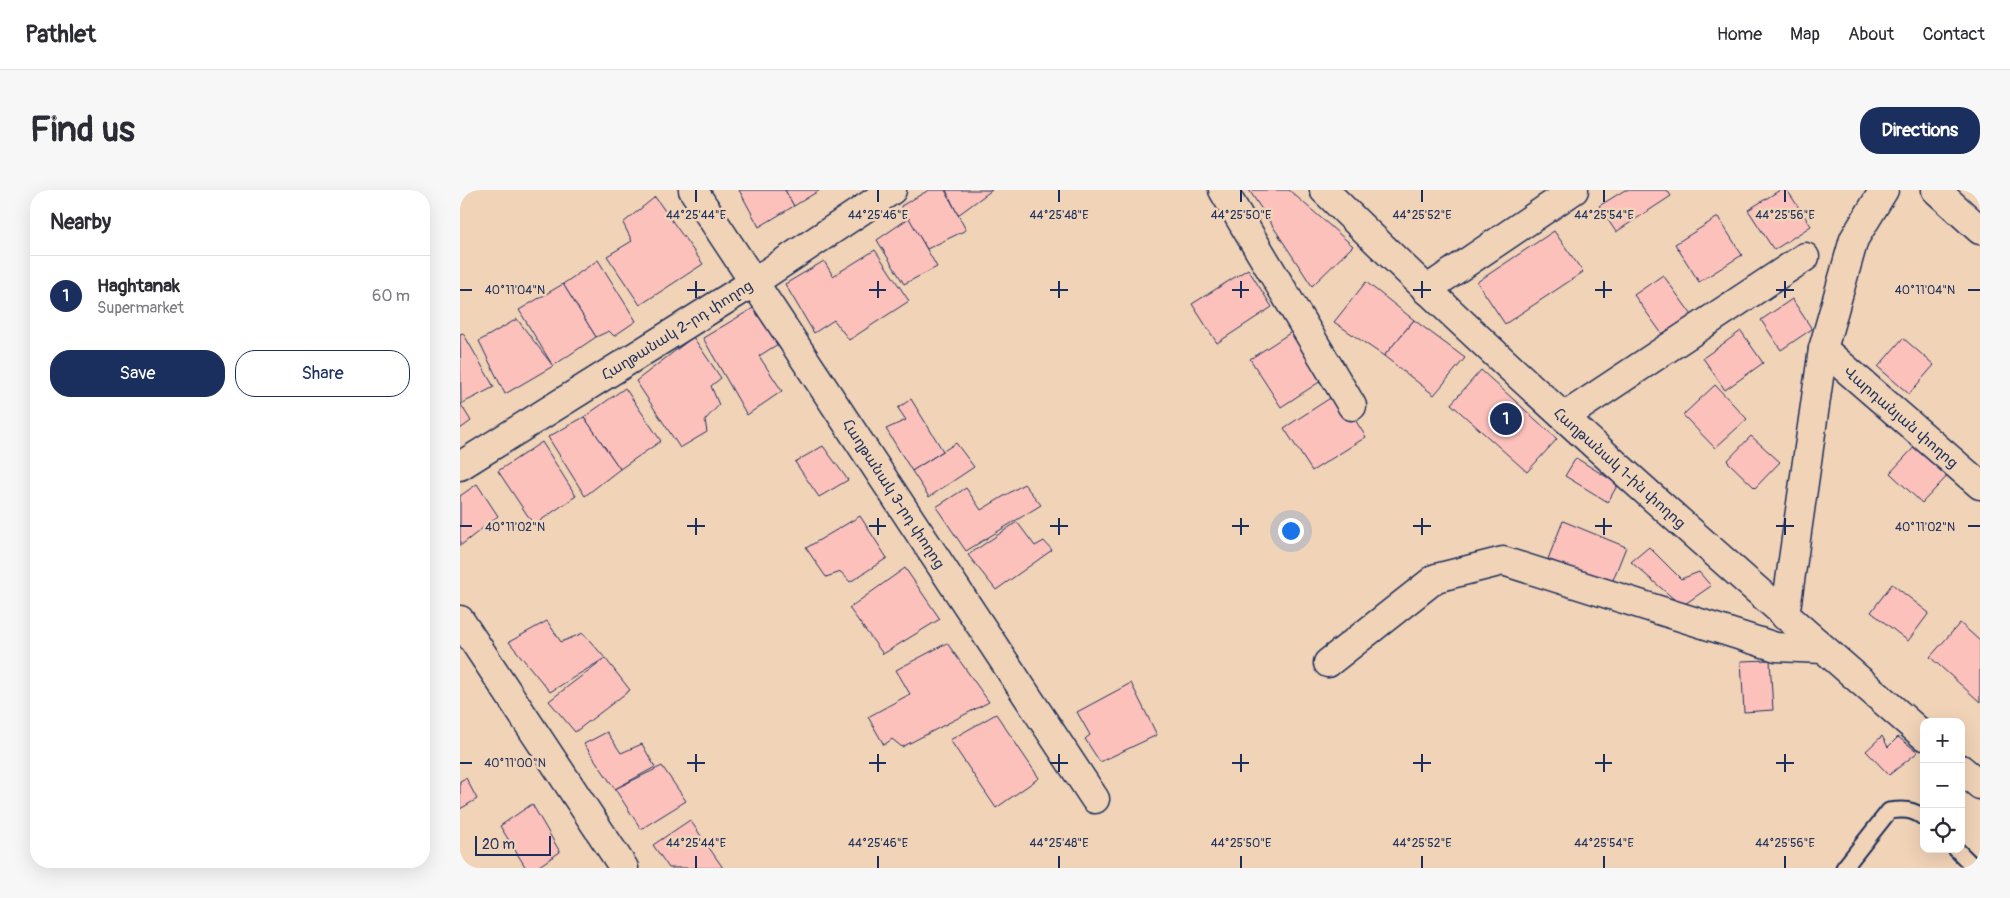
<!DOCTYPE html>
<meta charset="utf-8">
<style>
body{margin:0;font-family:Pangolin,"Noto Sans Armenian",sans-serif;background:#f7f7f7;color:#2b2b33}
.controls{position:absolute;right:15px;bottom:15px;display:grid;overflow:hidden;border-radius:10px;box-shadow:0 5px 20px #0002}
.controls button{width:45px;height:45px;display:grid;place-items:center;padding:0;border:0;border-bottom:1px solid #e1e1e2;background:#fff;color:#2b2b33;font:25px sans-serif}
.scale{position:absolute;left:15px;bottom:12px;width:76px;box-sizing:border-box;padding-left:5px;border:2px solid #1b2f5e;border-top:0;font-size:14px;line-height:18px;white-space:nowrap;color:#1b2f5e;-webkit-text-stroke:4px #f1d3b7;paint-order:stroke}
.you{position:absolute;left:830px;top:340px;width:18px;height:18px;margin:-12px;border:4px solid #fff;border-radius:50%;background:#1a73e8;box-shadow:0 0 0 8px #1a73e833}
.badge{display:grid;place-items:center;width:32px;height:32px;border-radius:50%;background:#1b2f5e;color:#fff;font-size:16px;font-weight:700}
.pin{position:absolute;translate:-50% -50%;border:2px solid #fff;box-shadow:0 1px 5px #0006}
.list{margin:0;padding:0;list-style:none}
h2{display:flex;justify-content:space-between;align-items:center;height:65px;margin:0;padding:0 20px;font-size:21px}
h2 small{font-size:16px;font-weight:400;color:#7c7c81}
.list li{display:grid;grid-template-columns:32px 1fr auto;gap:15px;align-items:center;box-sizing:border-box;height:80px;padding:0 20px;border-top:1px solid #e1e1e2}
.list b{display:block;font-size:19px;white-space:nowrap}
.list p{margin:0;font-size:16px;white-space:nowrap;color:#7c7c81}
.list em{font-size:16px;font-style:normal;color:#7c7c81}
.actions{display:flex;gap:10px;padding:15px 20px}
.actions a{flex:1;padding:11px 0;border:1px solid #1b2f5e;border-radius:20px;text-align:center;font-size:18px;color:#1b2f5e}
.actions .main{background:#1b2f5e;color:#fff}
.icon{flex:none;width:28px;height:28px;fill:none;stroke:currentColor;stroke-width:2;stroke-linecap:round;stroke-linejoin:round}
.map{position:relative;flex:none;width:1520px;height:678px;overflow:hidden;border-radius:20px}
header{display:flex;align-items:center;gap:30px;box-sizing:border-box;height:70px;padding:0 25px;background:#fff;border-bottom:1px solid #e1e1e2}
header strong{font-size:24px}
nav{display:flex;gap:28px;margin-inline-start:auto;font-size:18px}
.intro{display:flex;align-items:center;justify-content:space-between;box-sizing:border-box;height:120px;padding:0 30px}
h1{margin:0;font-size:35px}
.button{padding:12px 22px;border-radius:20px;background:#1b2f5e;color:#fff;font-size:18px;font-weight:700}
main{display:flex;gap:30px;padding:0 30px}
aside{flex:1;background:#fff;border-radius:20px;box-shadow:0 5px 20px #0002}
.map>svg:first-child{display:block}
.building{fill:#fdc1bc;stroke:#1b2f5e}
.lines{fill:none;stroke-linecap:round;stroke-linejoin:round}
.lane-casing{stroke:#1b2f5e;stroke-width:19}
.street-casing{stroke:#1b2f5e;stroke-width:31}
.secondary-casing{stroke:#1b2f5e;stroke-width:31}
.lane{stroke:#f1d3b7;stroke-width:15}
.street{stroke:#f1d3b7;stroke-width:28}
.secondary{stroke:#f1d3b7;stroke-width:28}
.ticks{fill:none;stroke:#1b2f5e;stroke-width:2}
.labels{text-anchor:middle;stroke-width:5;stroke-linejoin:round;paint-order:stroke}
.street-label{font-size:15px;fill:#1b2f5e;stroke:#f1d3b7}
.ticks-label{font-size:12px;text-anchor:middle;fill:#1b2f5e;stroke:#f1d3b7;stroke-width:5;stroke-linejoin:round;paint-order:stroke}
</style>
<header>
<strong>Pathlet</strong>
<nav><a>Home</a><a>Map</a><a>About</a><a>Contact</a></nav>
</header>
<div class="intro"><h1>Find us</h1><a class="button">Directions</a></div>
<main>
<aside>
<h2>Nearby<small></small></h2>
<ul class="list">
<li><span class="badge">1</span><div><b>Haghtanak</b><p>Supermarket</p></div><em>60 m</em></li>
</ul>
<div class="actions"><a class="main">Save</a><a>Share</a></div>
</aside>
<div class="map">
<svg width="1520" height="678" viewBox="0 0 1520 678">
<rect width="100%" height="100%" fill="#f1d3b7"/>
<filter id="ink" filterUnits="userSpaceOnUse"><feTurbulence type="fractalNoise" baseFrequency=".02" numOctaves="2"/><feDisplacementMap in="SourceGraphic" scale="10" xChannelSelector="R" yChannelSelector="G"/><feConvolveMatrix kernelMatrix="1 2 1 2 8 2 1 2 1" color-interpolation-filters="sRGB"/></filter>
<g filter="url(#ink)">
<!-- building -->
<g class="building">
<path d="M279,0H325L334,16L299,37Z"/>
<path d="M325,0H360L334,16Z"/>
<path d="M469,0H485L506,40L467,59L441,16Z"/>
<path d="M486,0H532L498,25Z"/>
<path d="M789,0H829L893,56L852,96Z"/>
<path d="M1165,0H1207L1211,6L1156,42L1139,16Z"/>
<path d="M1320,0H1327L1351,36L1314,60L1288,20Z"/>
<path d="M195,7L243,74L180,115L147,66L172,51L163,33Z"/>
<path d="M1258,27L1282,65L1239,92L1215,54Z"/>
<path d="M449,28L477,77L444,94L417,50Z"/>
<path d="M1094,41L1123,82L1045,134L1017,92Z"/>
<path d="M415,60L449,111L389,150L374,130L354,143L325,94L364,71L373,86Z"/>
<path d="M138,70L176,131L154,146L149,141L136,147L103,94Z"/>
<path d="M788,79L812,117L757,153L732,114Z"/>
<path d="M1203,85L1234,128L1205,148L1174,105Z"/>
<path d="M906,92L954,130L924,166L874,132Z"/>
<path d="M103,94L136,147L93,176L59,120Z"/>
<path d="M1332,109L1352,139L1321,160L1301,130Z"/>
<path d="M295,117L318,154L299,166L322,201L287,225L243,148Z"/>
<path d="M57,129L93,176L45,204L19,151Z"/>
<path d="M954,130L1005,168L974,205L924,166Z"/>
<path d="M833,141L864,189L821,217L790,169Z"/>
<path d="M1281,141L1303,173L1265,200L1243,168Z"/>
<path d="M3,143L34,197L1,214L0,144Z"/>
<path d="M233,147L261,188L251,196L259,215L245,230L247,242L220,258L176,191Z"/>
<path d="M1443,148L1474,175L1449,204L1418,177Z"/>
<path d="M1021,180L1097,249L1067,282L991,214Z"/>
<path d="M1255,195L1287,229L1255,258L1223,225Z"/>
<path d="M165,198L201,251L160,279L124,227Z"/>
<path d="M878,203L906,247L852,281L824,238Z"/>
<path d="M451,209L483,261L452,281L426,239L446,230L438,218Z"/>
<path d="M0,213L11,231L0,239Z"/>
<path d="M124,227L160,279L125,306L88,247Z"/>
<path d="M1291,246L1320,272L1295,298L1267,271Z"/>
<path d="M82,252L116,306L74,335L38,281Z"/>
<path d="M1459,252L1491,282L1462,313L1430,283Z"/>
<path d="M496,253L514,277L469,307L452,281Z"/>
<path d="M363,256L388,290L359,307L335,272Z"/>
<path d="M1116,268L1158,294L1148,312L1105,286Z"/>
<path d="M17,294L38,326L0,356V306Z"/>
<path d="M564,294L581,315L506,361L476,317L506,298L521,320Z"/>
<path d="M400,326L427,368L390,392L381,382L366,387L346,358Z"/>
<path d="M1103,331L1166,357L1151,395L1088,369Z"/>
<path d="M557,332L575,356L584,351L592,360L536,400L508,365Z"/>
<path d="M1189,357L1221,389L1239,382L1251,396L1222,416L1171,372Z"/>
<path d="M445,378L480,429L423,464L389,418Z"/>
<path d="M1432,394L1469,423L1448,451L1411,422Z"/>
<path d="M87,431L101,452L123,443L145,468L90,502L49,452Z"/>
<path d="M1500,433L1520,451V512L1470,467Z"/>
<path d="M487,453L529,512L442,557L432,549L424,555L408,527L450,504L436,480Z"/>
<path d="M145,468L170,500L115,542L89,511Z"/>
<path d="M1310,470L1313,520L1284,522L1281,471Z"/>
<path d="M671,493L697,545L640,572L625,549L630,545L617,522Z"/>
<path d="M536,524L579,588L536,618L490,550Z"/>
<path d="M147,542L161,563L182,554L195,577L155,599L124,554Z"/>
<path d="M1422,546L1428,557L1438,547L1458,562L1429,585L1406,561Z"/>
<path d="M202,576L226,611L181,639L155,599Z"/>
<path d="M6,588L17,609L0,619V591Z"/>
<path d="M72,614L100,662L76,678H66L40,636Z"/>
<path d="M230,630L263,678H209L193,655Z"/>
</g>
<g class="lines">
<!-- lane casing -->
<g class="lane-casing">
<g id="lane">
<path d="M1496,659L1515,678"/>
<path d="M1384,678L1429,621C1443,619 1453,619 1464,628"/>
</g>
</g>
<!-- street casing -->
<g class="street-casing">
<g id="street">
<path d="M233,0L635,609"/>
<path d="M763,0L892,216"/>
<path d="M1476,0L1520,40"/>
<path d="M966,100L1114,0"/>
<path d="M1363,159L1520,295"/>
<path d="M1104,227L1345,67"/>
<path d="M0,276L294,92L432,0"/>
<path d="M1325,426L1363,159L1394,49L1424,0"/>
<path d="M0,430L164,678"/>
<path d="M868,473L976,388L1043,371L1316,457L1363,459"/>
</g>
</g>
<!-- secondary casing -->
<g class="secondary-casing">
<g id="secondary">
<path d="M864,0C1057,190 1260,369 1464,546"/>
<path d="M1501,579L1520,595"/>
</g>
</g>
<!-- lane -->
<use href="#lane" class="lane"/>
<!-- street -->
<use href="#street" class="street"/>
<!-- secondary -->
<use href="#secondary" class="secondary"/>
</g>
</g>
<!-- ticks -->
<path class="ticks" d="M236,0V12M418,0V12M599,0V12M781,0V12M962,0V12M1144,0V12M1325,0V12M236,91V108M418,91V108M599,91V108M781,91V108M962,91V108M1144,91V108M1325,91V108M0,100H12M227,100H245M409,100H426M590,100H608M772,100H789M953,100H971M1135,100H1152M1316,100H1334M1508,100H1520M236,328V345M418,328V345M599,328V345M781,328V345M962,328V345M1144,328V345M1325,328V345M0,336H12M227,336H245M409,336H426M590,336H608M772,336H789M953,336H971M1135,336H1152M1316,336H1334M1508,336H1520M236,564V582M418,564V582M599,564V582M781,564V582M962,564V582M1144,564V582M1325,564V582M0,573H12M227,573H245M409,573H426M590,573H608M772,573H789M953,573H971M1135,573H1152M1316,573H1334M236,666V678M418,666V678M599,666V678M781,666V678M962,666V678M1144,666V678M1325,666V678"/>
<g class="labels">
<!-- street labels -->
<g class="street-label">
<text transform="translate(217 140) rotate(-32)" y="5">Հաղթանակ 2-րդ փողոց</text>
<text transform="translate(1441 227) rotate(41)" y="5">Վարդանյան փողոց</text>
<text transform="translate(1160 278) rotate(42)" y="5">Հաղթանակ 1-ին փողոց</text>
<text transform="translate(434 304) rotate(57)" y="5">Հաղթանակ 3-րդ փողոց</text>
</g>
</g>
<g class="ticks-label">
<text x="236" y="29">44°25'44"E</text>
<text x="418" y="29">44°25'46"E</text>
<text x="599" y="29">44°25'48"E</text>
<text x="781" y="29">44°25'50"E</text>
<text x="962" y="29">44°25'52"E</text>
<text x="1144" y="29">44°25'54"E</text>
<text x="1325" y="29">44°25'56"E</text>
<text x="55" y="104">40°11'04"N</text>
<text x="1465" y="104">40°11'04"N</text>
<text x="55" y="341">40°11'02"N</text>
<text x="1465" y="341">40°11'02"N</text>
<text x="55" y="577">40°11'00"N</text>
<text x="236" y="657">44°25'44"E</text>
<text x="418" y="657">44°25'46"E</text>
<text x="599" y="657">44°25'48"E</text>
<text x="781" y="657">44°25'50"E</text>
<text x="962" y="657">44°25'52"E</text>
<text x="1144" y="657">44°25'54"E</text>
<text x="1325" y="657">44°25'56"E</text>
</g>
</svg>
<div class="controls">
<button>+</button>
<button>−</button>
<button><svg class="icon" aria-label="locate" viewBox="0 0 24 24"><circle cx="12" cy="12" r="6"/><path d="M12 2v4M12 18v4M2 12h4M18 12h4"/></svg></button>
</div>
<div class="scale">20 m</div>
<div class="you"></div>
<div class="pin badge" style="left:1046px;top:229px">1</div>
</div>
</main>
